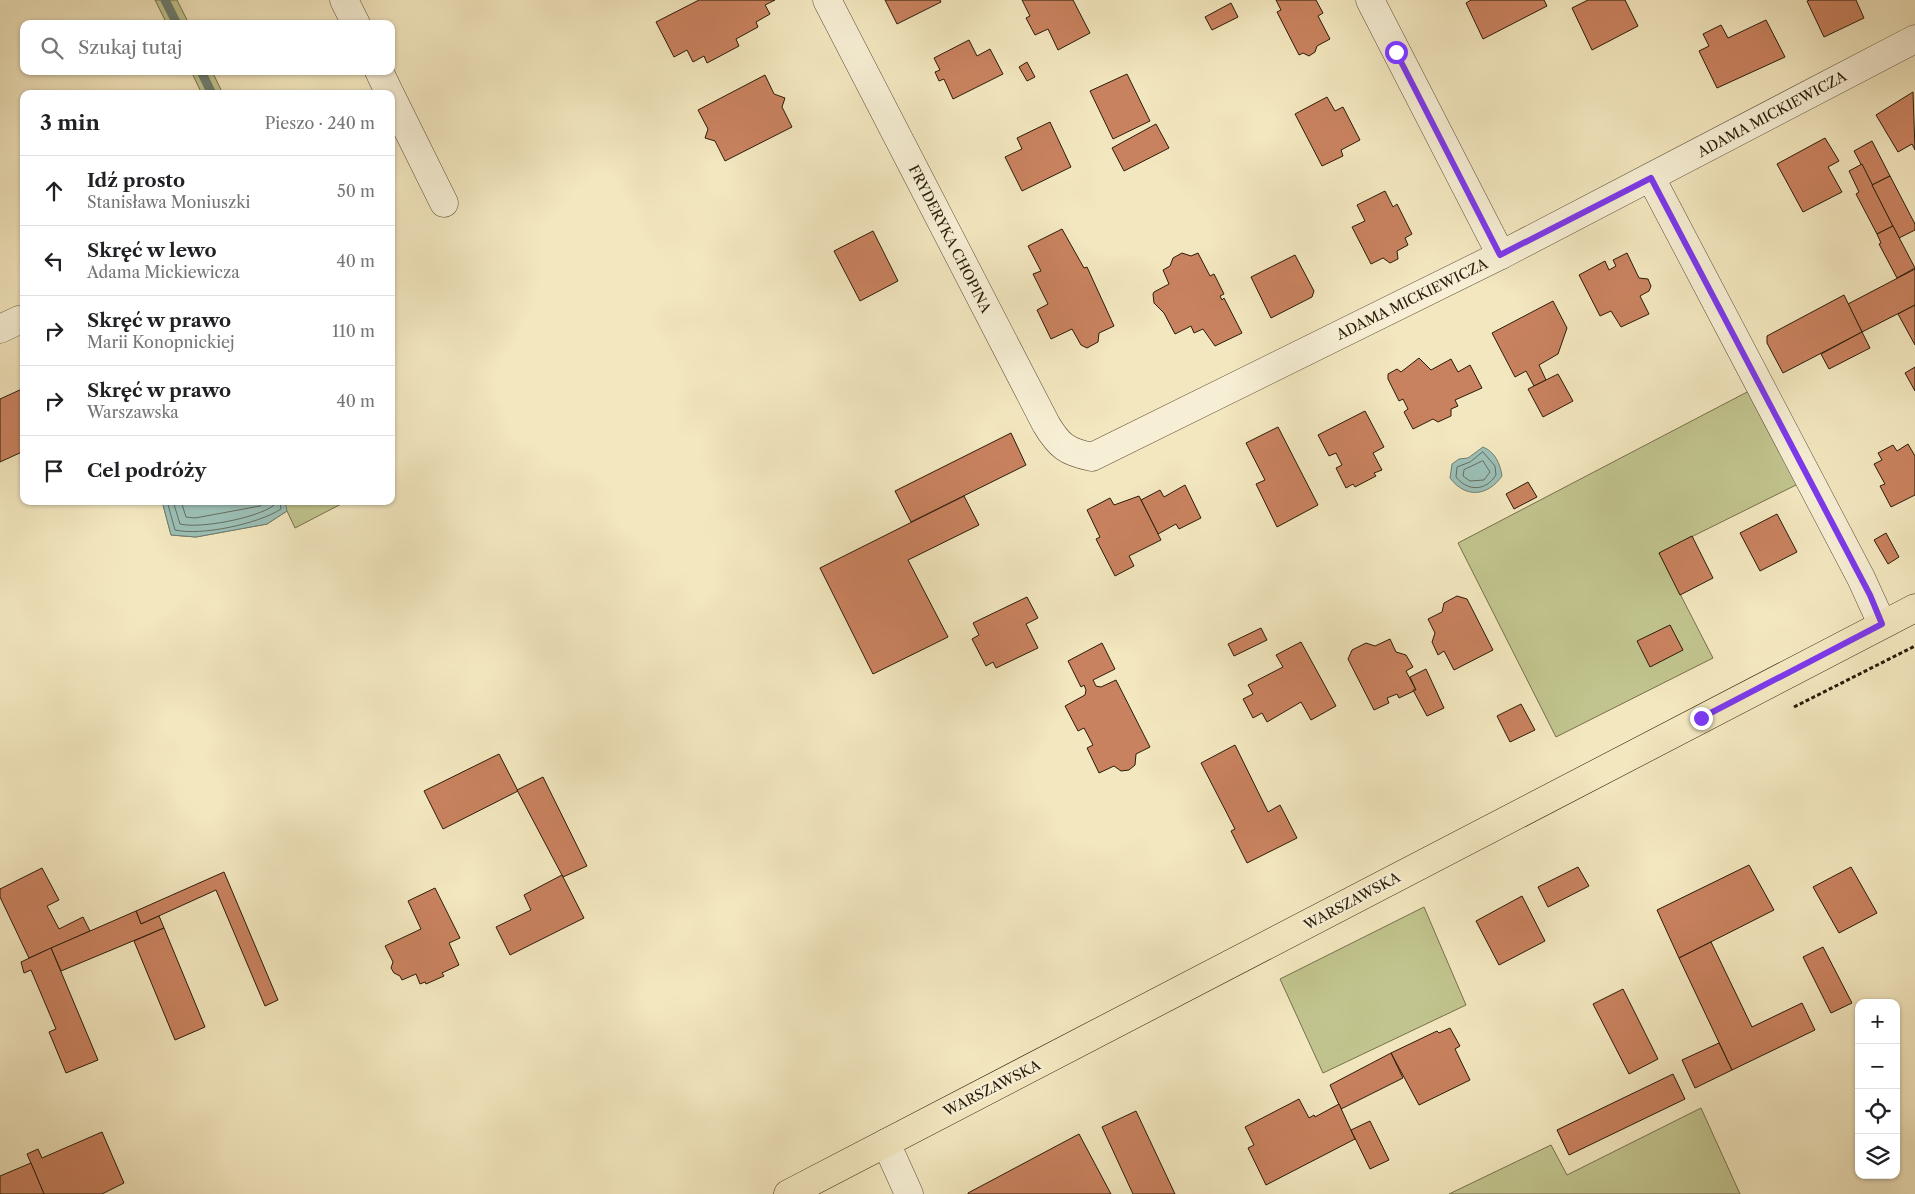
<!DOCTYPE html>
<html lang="pl">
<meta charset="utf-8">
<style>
body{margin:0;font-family:"Libre Caslon Text",serif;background:#f2f2f2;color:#202124}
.controls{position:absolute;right:15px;bottom:15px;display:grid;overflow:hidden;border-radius:10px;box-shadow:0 1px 4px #0004}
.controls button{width:45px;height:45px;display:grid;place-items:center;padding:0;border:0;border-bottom:1px solid #e0e0e0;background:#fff;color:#202124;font:25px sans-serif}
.stop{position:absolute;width:15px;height:15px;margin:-11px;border:4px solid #7c3aed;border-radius:50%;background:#fff}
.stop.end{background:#7c3aed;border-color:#fff;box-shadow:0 1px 5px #0008}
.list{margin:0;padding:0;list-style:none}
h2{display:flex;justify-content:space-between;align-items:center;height:65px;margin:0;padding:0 20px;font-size:21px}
h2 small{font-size:16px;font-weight:400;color:#757577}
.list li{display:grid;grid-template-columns:32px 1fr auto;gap:15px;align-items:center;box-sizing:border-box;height:70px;padding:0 20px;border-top:1px solid #e0e0e0}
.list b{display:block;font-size:19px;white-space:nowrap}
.list p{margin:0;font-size:16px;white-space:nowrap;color:#757577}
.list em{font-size:16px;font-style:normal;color:#757577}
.icon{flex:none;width:28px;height:28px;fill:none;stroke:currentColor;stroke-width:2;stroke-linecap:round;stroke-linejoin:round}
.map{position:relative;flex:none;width:1915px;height:1194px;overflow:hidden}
.search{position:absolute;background:#fff;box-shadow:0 1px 4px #0004;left:20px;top:20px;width:375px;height:55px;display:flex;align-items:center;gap:12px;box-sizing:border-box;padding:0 18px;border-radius:10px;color:#757577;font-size:19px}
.panel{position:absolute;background:#fff;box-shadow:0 1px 4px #0004;left:20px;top:90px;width:375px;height:415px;border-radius:10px}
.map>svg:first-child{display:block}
.green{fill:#c1c48e;stroke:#76704c}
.water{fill:#9cbfb6;stroke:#6e7e71}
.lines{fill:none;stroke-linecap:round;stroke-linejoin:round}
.shore{stroke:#636e60;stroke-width:1}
.stream{stroke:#6e7e71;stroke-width:9}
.building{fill:#c9825f;stroke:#2a1c09}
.minor-casing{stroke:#5c4f36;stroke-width:29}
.major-casing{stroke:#2a1c09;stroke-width:29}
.path{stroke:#2a1c09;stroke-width:3;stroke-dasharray:4 2.5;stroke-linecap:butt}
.minor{stroke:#f7efd5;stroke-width:28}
.major{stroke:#f3e7bf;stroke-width:28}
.route{stroke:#7c3aed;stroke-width:6}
.labels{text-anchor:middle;stroke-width:4.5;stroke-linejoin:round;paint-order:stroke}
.street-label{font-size:14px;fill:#2a1c09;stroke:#f7efd5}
</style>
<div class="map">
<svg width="1915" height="1194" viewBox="0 0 1915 1194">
<rect width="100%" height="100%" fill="#f3e7bf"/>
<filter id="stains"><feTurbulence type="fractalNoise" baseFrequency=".004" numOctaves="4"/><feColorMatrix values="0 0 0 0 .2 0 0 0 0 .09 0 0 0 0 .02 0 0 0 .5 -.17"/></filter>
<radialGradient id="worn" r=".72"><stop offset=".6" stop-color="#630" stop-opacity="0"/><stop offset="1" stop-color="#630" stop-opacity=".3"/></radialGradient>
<!-- green -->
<g class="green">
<path d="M155,0H177L189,24H167Z"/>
<path d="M191,71H212L223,94H202Z"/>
<path d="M1749,391L1798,484L1659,553L1713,658L1556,737L1458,543Z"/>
<path d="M162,501H347L295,528L287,511L267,524L196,537L171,535Z"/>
<path d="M1424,907L1466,1005L1323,1073L1280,979Z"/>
<path d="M1701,1108L1740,1194H1449L1551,1145L1567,1175Z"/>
</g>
<!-- water -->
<g class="water">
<path d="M1483,447C1495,452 1500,463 1502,476C1488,496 1466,499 1450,478L1452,464L1459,459L1468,458Z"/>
<path d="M162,501H285L287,511L267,524L196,537L171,535Z"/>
</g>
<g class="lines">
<!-- shore -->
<g class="shore">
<path d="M1483,452L1495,466L1496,475C1486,491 1468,492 1456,477L1457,467L1470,462Z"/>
<path d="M1483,461L1490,472L1484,480L1470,481L1463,476L1464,470Z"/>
<path d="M167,501L175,530C201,536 258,524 281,509L280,501"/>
<path d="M173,501L180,524C200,529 256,518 273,506L274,501"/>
<path d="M181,501L186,517L195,518L260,506L266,501"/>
</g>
<!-- stream -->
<g class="stream">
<path d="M165,0L177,24"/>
<path d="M201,71L212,94"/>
</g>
</g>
<!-- building -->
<g class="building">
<path d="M699,0H775L765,5L770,14L756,22L758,27L736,39L739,46L707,63L704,56L693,62L687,50L674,57L656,22Z"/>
<path d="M885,0H940L941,2L897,24Z"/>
<path d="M1022,0H1073L1090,33L1058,50L1048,29L1035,35L1026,18L1030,16Z"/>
<path d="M1276,0H1316L1323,13L1318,16L1330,39L1317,46L1315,52L1309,56L1303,53L1299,55L1277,12L1281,10Z"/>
<path d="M1471,0H1544L1547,6L1483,39L1466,3Z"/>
<path d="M1588,0H1625L1638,26L1592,50L1572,8Z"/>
<path d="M1810,0H1856L1864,18L1824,37L1807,1Z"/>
<path d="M1231,3L1238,17L1212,30L1205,17Z"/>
<path d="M1766,20L1785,57L1717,88L1699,51L1709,46L1703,34L1721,25L1728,38Z"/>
<path d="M969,40L977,56L990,49L1003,74L953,99L944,79L939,81L935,72L940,70L934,58Z"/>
<path d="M1027,62L1035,77L1027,81L1019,67Z"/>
<path d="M1127,74L1150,121L1113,139L1090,91Z"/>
<path d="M765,75L774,94L785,98L782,107L792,127L725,161L715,141L705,138L708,129L698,110Z"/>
<path d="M1913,92L1915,150L1912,144L1898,152L1876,115Z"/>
<path d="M1327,97L1335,111L1343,107L1360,140L1341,150L1343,156L1322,166L1295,114Z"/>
<path d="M1050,122L1071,167L1022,191L1005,157L1022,149L1017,138Z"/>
<path d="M1156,124L1169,148L1124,171L1112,148Z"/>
<path d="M1825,138L1839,161L1828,167L1842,192L1803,212L1777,164Z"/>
<path d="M1872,141L1890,176L1872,185L1854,151Z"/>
<path d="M1862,164L1893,226L1877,234L1856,194L1859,192L1849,171Z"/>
<path d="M1890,176L1915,224V230L1899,238L1872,185Z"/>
<path d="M1385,191L1393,207L1397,204L1412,234L1405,238L1408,245L1397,251L1398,259L1390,263L1383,258L1371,264L1352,227L1365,221L1357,205Z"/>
<path d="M1893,226L1915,268L1897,278L1879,244L1881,243L1877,234Z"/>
<path d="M1062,229L1084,268L1087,267L1114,326L1099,333L1098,342L1087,348L1081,345L1072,329L1051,339L1037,310L1048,304L1033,274L1041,271L1028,246Z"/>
<path d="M873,231L898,281L860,301L834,251Z"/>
<path d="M1182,253L1191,256L1198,253L1210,276L1214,274L1224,294L1220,296L1222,300L1224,298L1242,333L1215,346L1203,329L1194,333L1191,326L1175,334L1164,313L1154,303L1153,294L1154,292L1169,284L1163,270L1170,266L1173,258Z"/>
<path d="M1627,253L1639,278L1648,279L1651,286L1649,291L1640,296L1649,314L1621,327L1611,311L1600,316L1579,275L1605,261L1609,270L1616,266L1613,260Z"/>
<path d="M1295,255L1314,291L1312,297L1271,318L1251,277Z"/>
<path d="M1915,269V305L1862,332L1848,304Z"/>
<path d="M1844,295L1862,332L1783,373L1767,343V336Z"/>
<path d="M1553,301L1567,328L1558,354L1539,365L1546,380L1534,386L1526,371L1515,377L1492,333Z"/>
<path d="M1915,305V345L1898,314Z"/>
<path d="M1862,332L1870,348L1829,369L1821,354Z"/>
<path d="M1419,358L1431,370L1451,359L1458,372L1470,365L1482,388L1455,400L1458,406L1451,409V416L1438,422L1433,419L1413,429L1404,412L1408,409L1403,399L1399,401L1388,379V374L1397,369L1401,372Z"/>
<path d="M1915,367V391L1905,373Z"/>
<path d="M1558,374L1573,401L1543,417L1528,389Z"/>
<path d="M22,389L24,394V451L0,462V399Z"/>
<path d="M1365,411L1384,447L1373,453L1382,470L1374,473L1376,476L1355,487L1353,484L1346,488L1336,468L1342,465L1336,453L1329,456L1318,435Z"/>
<path d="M1278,427L1318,505L1277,527L1256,484L1265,480L1246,443Z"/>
<path d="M1011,433L1026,465L911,522L895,491Z"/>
<path d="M1908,444L1915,456V495L1891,507L1880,486L1885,484L1874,464L1882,460L1878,453L1893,445L1897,451Z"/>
<path d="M1528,482L1537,497L1514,509L1506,494Z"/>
<path d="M1185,485L1201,518L1179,529L1176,524L1158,534L1141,500L1160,490L1164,497Z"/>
<path d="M964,496L979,525L908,560L948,637L873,674L820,568Z"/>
<path d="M1139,496L1161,540L1129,556L1134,566L1115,576L1096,539L1100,537L1087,510L1110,498L1114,505Z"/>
<path d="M1777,514L1797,552L1760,571L1740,533Z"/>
<path d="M1886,533L1899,557L1888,564L1874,540Z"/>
<path d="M1692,536L1713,578L1680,595L1659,553Z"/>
<path d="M1457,596L1467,599L1493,650L1454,670L1444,651L1438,655L1432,642L1435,633L1428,619L1442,612L1444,603Z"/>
<path d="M1027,597L1038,618L1026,624L1038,648L996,668L993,662L986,666L972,639L979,635L973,623Z"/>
<path d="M1670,625L1683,650L1650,667L1637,641Z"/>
<path d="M1261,628L1267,640L1234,656L1228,644Z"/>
<path d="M1390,639L1396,652L1406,655L1413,667L1406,671L1416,690L1399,698L1397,694L1387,698L1389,703L1374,710L1348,659L1352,650L1366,643L1375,646Z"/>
<path d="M1301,642L1336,706L1311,720L1301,702L1267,722L1262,713L1253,718L1243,699L1253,694L1248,685L1283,667L1276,655Z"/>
<path d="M1102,643L1115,669L1093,680L1096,686L1101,687L1116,680L1150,747L1136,754L1135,765L1129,770L1121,771L1114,766L1099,773L1087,748L1093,745L1084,728L1078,731L1065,706L1085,695L1086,690L1084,685L1081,687L1068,661Z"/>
<path d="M1426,669L1444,708L1427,716L1413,690H1416L1410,677Z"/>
<path d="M1521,704L1535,730L1510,742L1497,716Z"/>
<path d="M1235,745L1268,812L1280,805L1297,838L1247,863L1231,831L1235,829L1201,763Z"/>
<path d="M499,754L518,791L443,829L424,791Z"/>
<path d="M543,777L587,866L563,877L517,790Z"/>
<path d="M1749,865L1774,910L1679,958L1657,910Z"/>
<path d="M1578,867L1589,886L1548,907L1538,887Z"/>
<path d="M1851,867L1877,913L1839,933L1813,887Z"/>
<path d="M42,868L59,900L47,906L59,929L83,917L90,931L29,958L0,897V889Z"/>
<path d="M224,872L278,1000L265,1006L216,890L141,924L136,911Z"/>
<path d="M562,875L584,918L510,955L496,927L531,910L524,895Z"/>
<path d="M435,888L460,938L449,943L459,965L442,973L444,976L426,984L425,982L420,984L416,974L402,980L400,976L394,973L391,968L393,962L385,946L421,929L408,901Z"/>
<path d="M1522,896L1545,941L1499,965L1476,921Z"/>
<path d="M136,911L141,924L159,916L164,928L61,971L51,948Z"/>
<path d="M164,928L205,1027L175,1040L134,941Z"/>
<path d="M1711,942L1752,1027L1802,1003L1815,1030L1732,1070L1679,958Z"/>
<path d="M1823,947L1852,1003L1831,1013L1803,957Z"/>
<path d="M51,948L98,1060L66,1073L49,1032L56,1029L31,970L24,973L21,962Z"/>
<path d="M1623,989L1658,1059L1629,1074L1593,1004Z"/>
<path d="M1450,1028L1460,1046L1455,1049L1470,1080L1419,1105L1391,1053L1437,1031L1439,1033Z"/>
<path d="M1719,1043L1732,1070L1695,1088L1682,1060Z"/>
<path d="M1391,1053L1403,1078L1341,1109L1330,1085Z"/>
<path d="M1673,1074L1685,1099L1569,1155L1557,1130Z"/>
<path d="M1299,1099L1309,1118L1314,1115L1315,1117L1339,1104L1355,1139L1266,1185L1248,1148L1254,1145L1245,1127Z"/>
<path d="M1136,1111L1175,1194H1133L1102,1127Z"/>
<path d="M1370,1121L1389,1160L1370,1169L1351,1130Z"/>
<path d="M102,1132L124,1183L102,1194H44L27,1154L38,1149L42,1158Z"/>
<path d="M1079,1134L1111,1194H968V1193Z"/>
<path d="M31,1163L44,1194H0V1176Z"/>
</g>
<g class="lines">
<!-- minor casing -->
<g class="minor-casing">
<g id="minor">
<path d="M344,0L356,24"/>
<path d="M827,0L1046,424C1059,446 1067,452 1092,457L1501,255L1915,39"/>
<path d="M1370,0L1501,255"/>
<path d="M379,71L390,94"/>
<path d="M391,96L444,203"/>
<path d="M1651,178L1861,578L1882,624"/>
<path d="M0,329L19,320"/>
<path d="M886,1143L909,1194"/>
</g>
</g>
<!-- major casing -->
<g class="major-casing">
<path id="major" d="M788,1194L1915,608"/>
</g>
<!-- path -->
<path class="path" d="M1794,707L1915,646"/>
<!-- minor -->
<use href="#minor" class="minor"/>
<!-- major -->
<use href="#major" class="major"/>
</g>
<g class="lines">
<!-- route -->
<path class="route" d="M1396,52L1500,255L1651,178L1870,595L1882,624L1701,718"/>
</g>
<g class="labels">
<!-- street labels -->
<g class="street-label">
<text transform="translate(1772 114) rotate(-28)" y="5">ADAMA MICKIEWICZA</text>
<text transform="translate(950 239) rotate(63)" y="5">FRYDERYKA CHOPINA</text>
<text transform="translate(1412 299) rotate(-26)" y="5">ADAMA MICKIEWICZA</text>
<text transform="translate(1352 901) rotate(-28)" y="5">WARSZAWSKA</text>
<text transform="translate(992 1088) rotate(-27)" y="5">WARSZAWSKA</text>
</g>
</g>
<rect width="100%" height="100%" filter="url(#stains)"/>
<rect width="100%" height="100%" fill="url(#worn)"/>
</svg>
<div class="controls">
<button>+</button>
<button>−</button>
<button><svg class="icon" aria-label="locate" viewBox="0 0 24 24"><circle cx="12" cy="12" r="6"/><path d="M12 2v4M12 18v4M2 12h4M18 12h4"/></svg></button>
<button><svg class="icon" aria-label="layers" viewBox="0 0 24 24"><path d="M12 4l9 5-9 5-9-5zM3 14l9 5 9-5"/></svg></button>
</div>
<div class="stop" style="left:1396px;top:52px"></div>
<div class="stop end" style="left:1701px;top:718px"></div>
<div class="search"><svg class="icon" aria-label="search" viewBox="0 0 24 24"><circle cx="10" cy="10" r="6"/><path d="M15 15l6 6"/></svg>Szukaj tutaj</div>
<section class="panel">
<h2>3 min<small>Pieszo · 240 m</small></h2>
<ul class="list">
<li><svg class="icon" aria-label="ahead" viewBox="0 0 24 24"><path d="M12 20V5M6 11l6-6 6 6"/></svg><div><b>Idź prosto</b><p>Stanisława Moniuszki</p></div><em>50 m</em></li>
<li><svg class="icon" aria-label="left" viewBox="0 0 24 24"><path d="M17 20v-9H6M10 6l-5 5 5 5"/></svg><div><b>Skręć w lewo</b><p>Adama Mickiewicza</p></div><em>40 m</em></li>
<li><svg class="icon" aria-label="right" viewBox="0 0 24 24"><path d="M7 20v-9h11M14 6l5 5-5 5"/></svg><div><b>Skręć w prawo</b><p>Marii Konopnickiej</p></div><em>110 m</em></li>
<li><svg class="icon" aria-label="right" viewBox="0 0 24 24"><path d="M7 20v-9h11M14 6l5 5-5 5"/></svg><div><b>Skręć w prawo</b><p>Warszawska</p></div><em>40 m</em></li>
<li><svg class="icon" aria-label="arrive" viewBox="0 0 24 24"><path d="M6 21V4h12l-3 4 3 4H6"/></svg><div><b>Cel podróży</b></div></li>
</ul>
</section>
</div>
